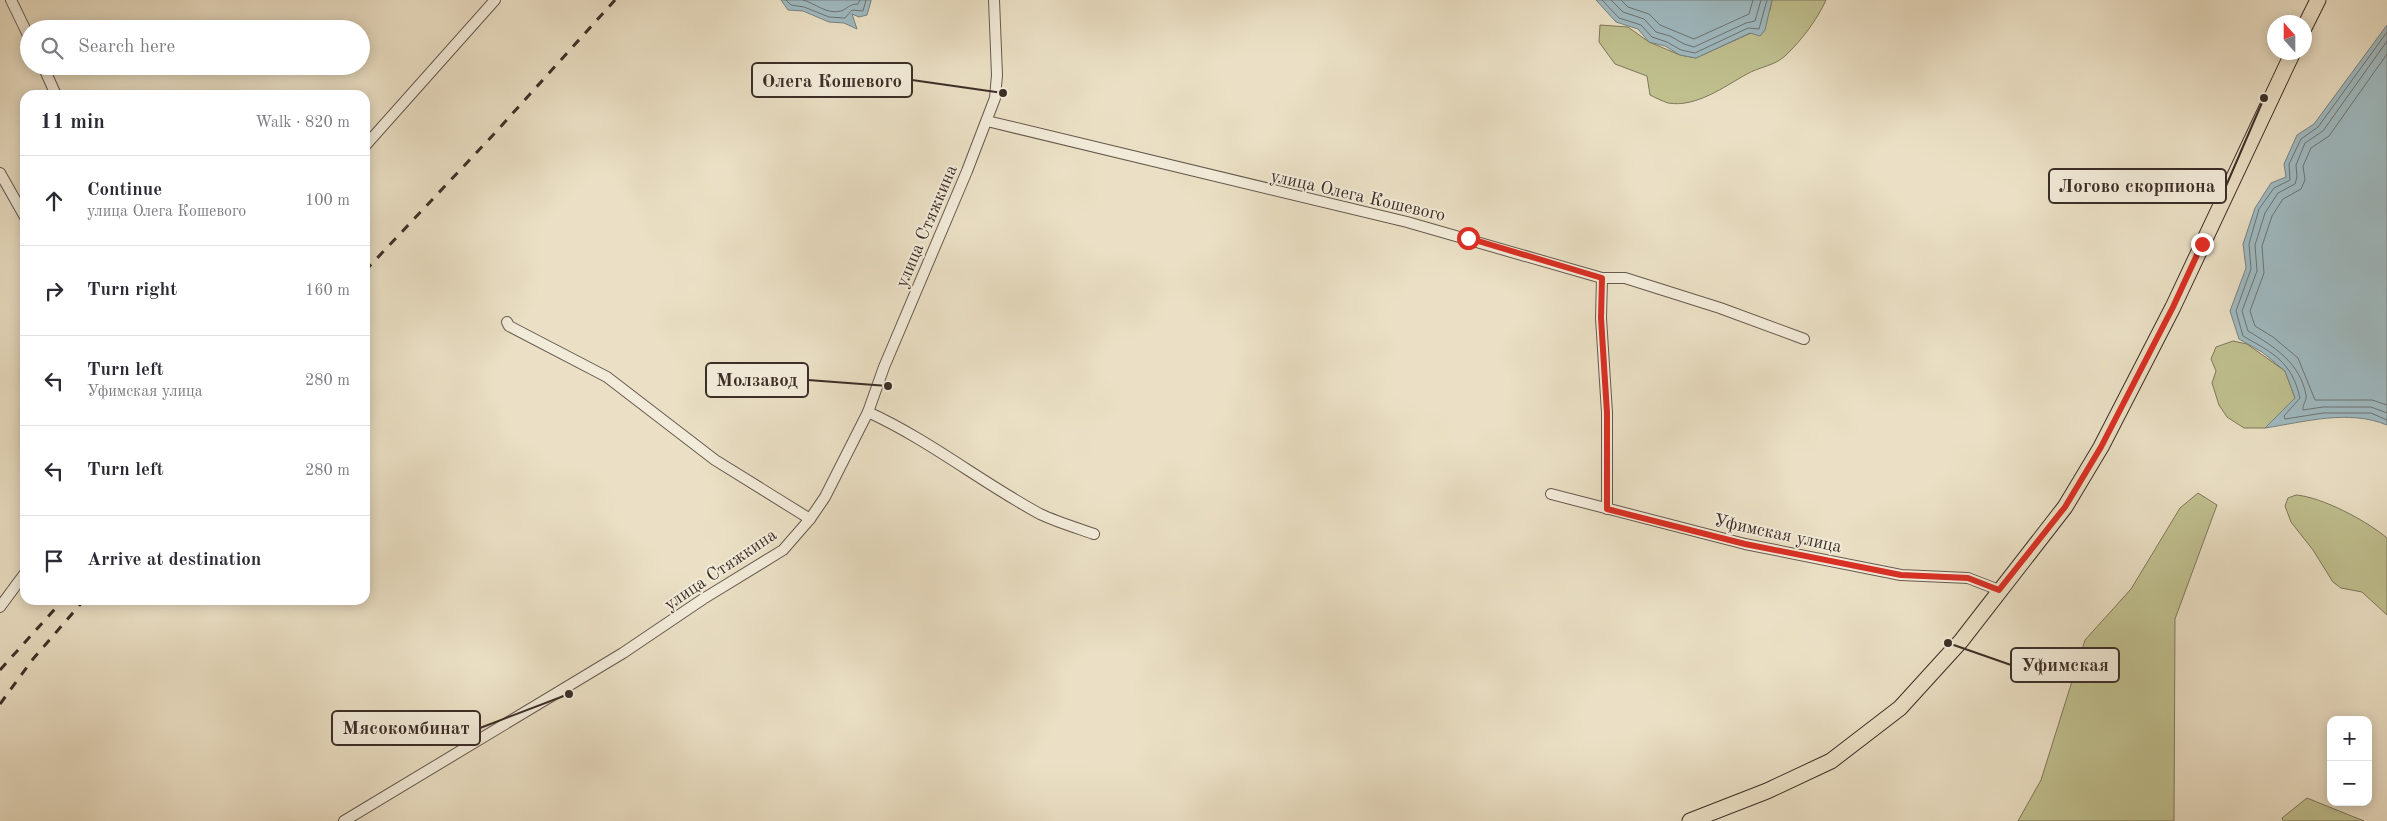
<!DOCTYPE html>
<meta charset="utf-8">
<style>
body{margin:0;font-family:"Old Standard TT",serif;background:#f2f2f3;color:#2b2b33}
.controls{position:absolute;right:15px;bottom:15px;display:grid;overflow:hidden;border-radius:10px;box-shadow:0 2px 12px #0003}
.controls button{width:45px;height:45px;display:grid;place-items:center;padding:0;border:0;border-bottom:1px solid #e1e1e2;background:#fff;color:#2b2b33;font:25px sans-serif}
.compass{position:absolute;left:2267px;top:15px;width:45px;height:45px;border-radius:50%;background:#fff;box-shadow:0 2px 12px #0003;rotate:339deg}
.stop{position:absolute;width:15px;height:15px;margin:-11px;border:4px solid #d93025;border-radius:50%;background:#fff}
.stop.end{background:#d93025;border-color:#fff;box-shadow:0 1px 5px #0008}
.list{margin:0;padding:0;list-style:none}
h2{display:flex;justify-content:space-between;align-items:center;height:65px;margin:0;padding:0 20px;font-size:21px}
h2 small{font-size:16px;font-weight:400;color:#7c7c81}
.list li{display:grid;grid-template-columns:32px 1fr auto;gap:15px;align-items:center;box-sizing:border-box;height:90px;padding:0 20px;border-top:1px solid #e1e1e2}
.list b{display:block;font-size:19px;white-space:nowrap}
.list p{margin:0;font-size:16px;white-space:nowrap;color:#7c7c81}
.list em{font-size:16px;font-style:normal;color:#7c7c81}
.icon{flex:none;width:28px;height:28px;fill:none;stroke:currentColor;stroke-width:2;stroke-linecap:round;stroke-linejoin:round}
.map{position:relative;flex:none;width:2387px;height:821px;overflow:hidden}
.search{position:absolute;background:#fff;box-shadow:0 2px 12px #0003;left:20px;top:20px;width:350px;height:55px;display:flex;align-items:center;gap:12px;box-sizing:border-box;padding:0 18px;border-radius:28px;color:#7c7c81;font-size:19px}
.panel{position:absolute;background:#fff;box-shadow:0 2px 12px #0003;left:20px;top:90px;width:350px;height:515px;border-radius:15px}
.map>svg:first-child{display:block}
.green{fill:#c0c08f;stroke:#7e775b}
.water{fill:#9fbac1;stroke:#778283}
.lines{fill:none;stroke-linecap:round;stroke-linejoin:round}
.shore{stroke:#6d7474;stroke-width:1}
.street-casing{stroke:#675a4e;stroke-width:12}
.primary-casing{stroke:#3b2e27;stroke-width:17}
.street{stroke:#f2ebd9;stroke-width:10}
.primary{stroke:#ebe0c5;stroke-width:15}
.rail{stroke:#3b2e27;stroke-width:3;stroke-dasharray:9 9;stroke-linecap:butt}
.route{stroke:#d93025;stroke-width:6}
.labels{text-anchor:middle;stroke-width:4;stroke-linejoin:round;paint-order:stroke}
.street-label{font-size:18px;fill:#3b2e27;stroke:#f2ebd9}
.leader{fill:none;stroke:#3b2e27;stroke-width:2}
.callout-dot{fill:#3b2e27;stroke:#f2ebd9;stroke-width:2}
.callout{fill:#f2ebd9;stroke:#3b2e27;stroke-width:2}
.callout-label{font-size:19px;text-anchor:middle;font-weight:bold;fill:#3b2e27}
</style>
<div class="map">
<svg width="2387" height="821" viewBox="0 0 2387 821">
<rect width="100%" height="100%" fill="#ebe0c5"/>
<filter id="stains"><feTurbulence type="fractalNoise" baseFrequency=".004" numOctaves="4"/><feColorMatrix values="0 0 0 0 .2 0 0 0 0 .09 0 0 0 0 .02 0 0 0 .5 -.17"/></filter>
<radialGradient id="worn" r=".72"><stop offset=".6" stop-color="#630" stop-opacity="0"/><stop offset="1" stop-color="#630" stop-opacity=".3"/></radialGradient>
<!-- green -->
<g class="green">
<path d="M1772,0H1826C1817,20 1801,41 1785,56C1774,66 1759,67 1747,74C1725,86 1696,108 1668,103C1662,101 1656,98 1650,95L1647,76L1615,64L1599,42L1600,25L1628,27L1649,42L1680,55L1696,58L1751,33L1770,10Z"/>
<path d="M2233,341L2247,344L2285,371L2295,398L2265,428H2244L2227,417L2219,405L2212,383L2216,371L2211,359L2216,347Z"/>
<path d="M2198,493L2217,505L2175,619L2174,821H2018L2041,780L2085,640L2131,589L2180,508Z"/>
<path d="M2296,495C2322,497 2367,521 2387,538V615L2362,592L2341,588L2333,582L2313,550L2291,522L2285,506L2288,498Z"/>
<path d="M2307,798L2364,821H2283L2282,818Z"/>
</g>
<!-- water -->
<g class="water">
<path d="M781,0H871V1L867,15L859,17L852,14L857,29L844,23L829,22L803,11L788,10Z"/>
<path d="M1596,0H1772L1765,30L1760,36L1750,33L1696,58L1680,55L1665,46L1649,42L1638,29L1616,22Z"/>
<path d="M2387,25V425C2348,409 2305,422 2265,428L2295,398L2285,371L2262,352L2239,339L2230,311L2246,268L2243,244L2255,208L2271,183L2286,177L2284,164L2297,135L2314,124Z"/>
</g>
<g class="lines">
<!-- shore -->
<g class="shore">
<path d="M786,0L791,5L804,7L829,17L845,18L852,10L863,11L866,0"/>
<path d="M803,0C815,3 827,15 841,11C847,9 849,4 858,4L860,0"/>
<path d="M1602,0L1619,18L1641,25L1652,37L1667,42L1681,50L1695,53L1748,28L1759,29L1767,0"/>
<path d="M1611,0L1623,12L1644,19L1656,32L1670,36L1684,44L1694,47L1746,23L1755,21L1761,0"/>
<path d="M1621,0L1628,7L1649,14L1660,25L1694,39L1749,14L1753,0"/>
<path d="M2387,32L2318,127L2301,139L2289,164L2290,180L2274,188L2259,209L2249,244L2251,269L2236,311L2243,336C2273,353 2292,362 2300,398L2284,416L2285,419L2323,413H2371L2387,420"/>
<path d="M2387,41L2323,131L2305,143L2296,165L2297,177L2295,184L2278,193L2265,213L2255,245L2257,271L2242,311L2248,331C2275,347 2300,363 2306,395C2307,401 2302,405 2303,410L2323,407H2371L2387,413"/>
<path d="M2387,54L2329,136L2311,148L2303,166L2305,180L2301,189L2283,199L2272,216L2262,246L2264,273L2250,311L2255,326L2273,337L2298,358L2315,400H2372L2387,405"/>
</g>
<!-- street casing -->
<g class="street-casing">
<g id="street">
<path d="M11,0L29,37"/>
<path d="M43,66L56,95"/>
<path d="M987,121L1407,222L1602,278H1625L1720,308L1804,339"/>
<path d="M365,146L495,0"/>
<path d="M0,173L25,217"/>
<path d="M1602,278L1601,318L1607,413V509"/>
<path d="M507,322L509,326L607,377L715,460L810,519"/>
<path d="M868,412C929,440 981,482 1040,514C1057,522 1077,528 1094,534"/>
<path d="M1551,494L1745,544L1901,575L1968,578L1999,590"/>
<path d="M0,607L25,573"/>
<path d="M344,821L623,653L703,599L783,550L810,519L825,497L868,412L884,367L967,171L995,98L997,75L994,0"/>
</g>
</g>
<!-- primary casing -->
<g class="primary-casing">
<g id="primary">
<path d="M2304,28L2318,0"/>
<path d="M1690,821L1767,791L1831,761L1900,708L1961,641L2065,507L2101,447L2173,307L2293,52"/>
</g>
</g>
<!-- street -->
<use href="#street" class="street"/>
<!-- primary -->
<use href="#primary" class="primary"/>
<!-- rail -->
<g class="rail">
<path d="M365,271L494,134L615,0"/>
<path d="M0,670L63,600"/>
<path d="M0,704L33,659L84,600"/>
</g>
</g>
<g class="lines">
<!-- route -->
<path class="route" d="M1468,238L1602,278L1601,318L1607,413V509L1745,544L1901,575L1968,578L1999,590L2065,507L2101,447L2173,307L2202,244"/>
</g>
<g class="labels">
<!-- street labels -->
<g class="street-label">
<text transform="translate(1358 195) rotate(13)" y="6">улица Олега Кошевого</text>
<text transform="translate(926 226) rotate(-67)" y="6">улица Стяжкина</text>
<text transform="translate(1778 533) rotate(12)" y="6">Уфимская улица</text>
<text transform="translate(720 569) rotate(-34)" y="6">улица Стяжкина</text>
</g>
</g>
<!-- callouts -->
<path class="leader" d="M1003 93L912 80M2264 98L2226 186M888 386L808 380M1948 643L2011 665M569 694L480 728"/>
<g class="callout-dot">
<circle cx="1003" cy="93" r="5"/>
<circle cx="2264" cy="98" r="5"/>
<circle cx="888" cy="386" r="5"/>
<circle cx="1948" cy="643" r="5"/>
<circle cx="569" cy="694" r="5"/>
</g>
<g class="callout">
<rect x="752" y="63" width="160" height="34" rx="5"/>
<rect x="2049" y="169" width="177" height="34" rx="5"/>
<rect x="706" y="363" width="102" height="34" rx="5"/>
<rect x="2011" y="648" width="108" height="34" rx="5"/>
<rect x="332" y="711" width="148" height="34" rx="5"/>
</g>
<g class="callout-label">
<text x="832" y="87">Олега Кошевого</text>
<text x="2137" y="192">Логово скорпиона</text>
<text x="757" y="386">Молзавод</text>
<text x="2065" y="671">Уфимская</text>
<text x="406" y="734">Мясокомбинат</text>
</g>
<rect width="100%" height="100%" filter="url(#stains)"/>
<rect width="100%" height="100%" fill="url(#worn)"/>
</svg>
<div class="controls">
<button>+</button>
<button>−</button>
</div>
<svg class="compass" viewBox="-18 -18 36 36"><path d="M0-13l5 13h-10z" fill="#e53935"/><path d="M0 13l5-13h-10z" fill="#7c7c81"/></svg>
<div class="stop" style="left:1468px;top:238px"></div>
<div class="stop end" style="left:2202px;top:244px"></div>
<div class="search"><svg class="icon" aria-label="search" viewBox="0 0 24 24"><circle cx="10" cy="10" r="6"/><path d="M15 15l6 6"/></svg>Search here</div>
<section class="panel">
<h2>11 min<small>Walk · 820 m</small></h2>
<ul class="list">
<li><svg class="icon" aria-label="ahead" viewBox="0 0 24 24"><path d="M12 20V5M6 11l6-6 6 6"/></svg><div><b>Continue</b><p>улица Олега Кошевого</p></div><em>100 m</em></li>
<li><svg class="icon" aria-label="right" viewBox="0 0 24 24"><path d="M7 20v-9h11M14 6l5 5-5 5"/></svg><div><b>Turn right</b></div><em>160 m</em></li>
<li><svg class="icon" aria-label="left" viewBox="0 0 24 24"><path d="M17 20v-9H6M10 6l-5 5 5 5"/></svg><div><b>Turn left</b><p>Уфимская улица</p></div><em>280 m</em></li>
<li><svg class="icon" aria-label="left" viewBox="0 0 24 24"><path d="M17 20v-9H6M10 6l-5 5 5 5"/></svg><div><b>Turn left</b></div><em>280 m</em></li>
<li><svg class="icon" aria-label="arrive" viewBox="0 0 24 24"><path d="M6 21V4h12l-3 4 3 4H6"/></svg><div><b>Arrive at destination</b></div></li>
</ul>
</section>
</div>
